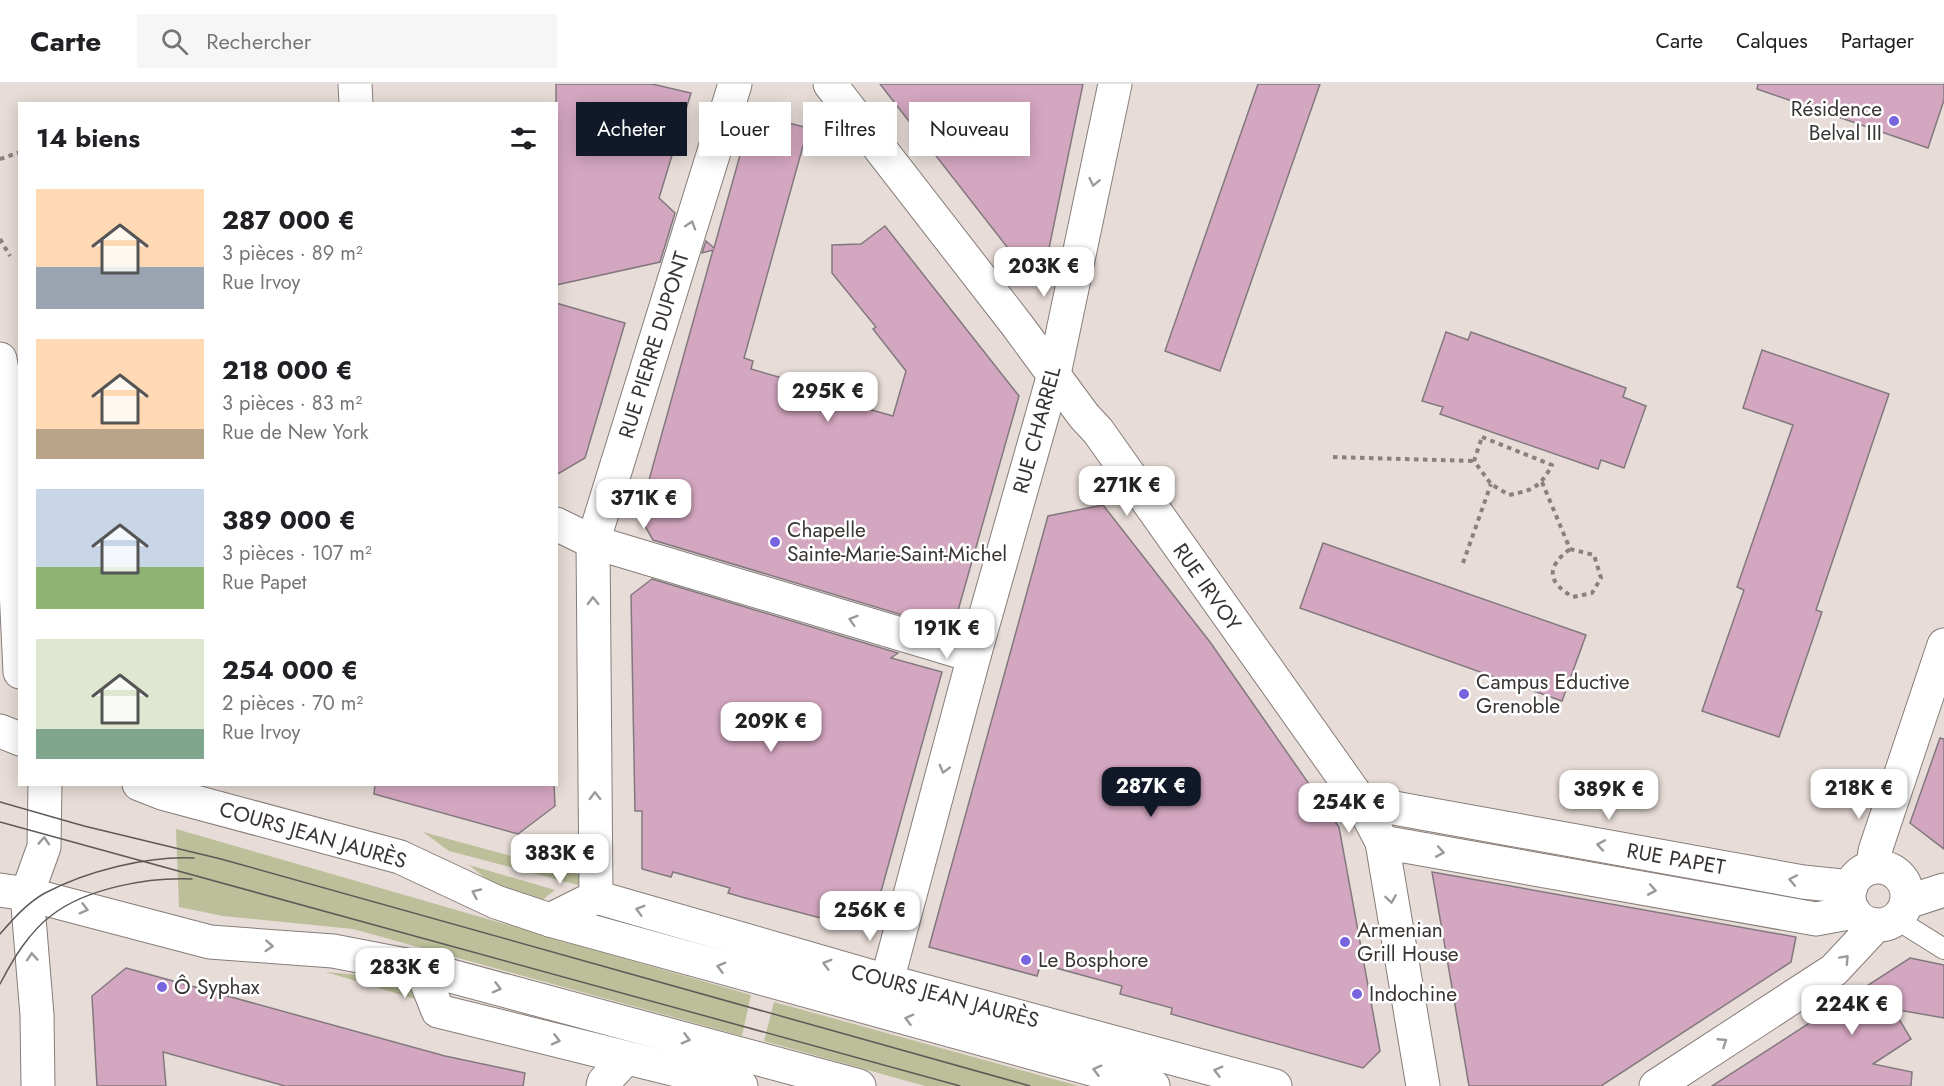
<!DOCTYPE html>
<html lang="fr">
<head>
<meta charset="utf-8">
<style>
  :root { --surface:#fff; --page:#f6f6f6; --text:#202124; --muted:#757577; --line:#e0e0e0; --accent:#111827 }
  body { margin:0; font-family:Jost,sans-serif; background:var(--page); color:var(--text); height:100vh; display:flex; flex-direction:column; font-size:22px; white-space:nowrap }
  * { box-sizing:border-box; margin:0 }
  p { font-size:20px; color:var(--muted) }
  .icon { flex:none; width:33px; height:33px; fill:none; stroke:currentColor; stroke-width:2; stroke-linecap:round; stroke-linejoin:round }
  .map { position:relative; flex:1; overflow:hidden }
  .side { position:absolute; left:18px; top:18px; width:540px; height:684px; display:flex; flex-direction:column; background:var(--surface); border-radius:0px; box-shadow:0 3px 15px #0003 }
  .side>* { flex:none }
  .banner { position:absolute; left:576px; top:18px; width:570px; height:54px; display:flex; gap:12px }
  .price { position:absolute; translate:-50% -51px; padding:0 14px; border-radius:12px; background:#fff; color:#222; font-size:20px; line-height:39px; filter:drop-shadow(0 2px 3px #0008) }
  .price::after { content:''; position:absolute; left:50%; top:36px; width:18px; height:14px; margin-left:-9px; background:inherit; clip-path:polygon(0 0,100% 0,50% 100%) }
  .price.selected { background:var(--accent); color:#fff }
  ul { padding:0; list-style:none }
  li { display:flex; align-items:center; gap:18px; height:150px; padding:0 18px }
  li span { display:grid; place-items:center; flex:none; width:168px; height:120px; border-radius:0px; color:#555 }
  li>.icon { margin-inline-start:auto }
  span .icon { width:72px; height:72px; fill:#fffc; stroke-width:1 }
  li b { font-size:26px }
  h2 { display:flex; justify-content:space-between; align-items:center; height:72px; padding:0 18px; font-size:26px }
  .pill { padding:0 21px; border-radius:0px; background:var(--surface); box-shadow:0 3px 15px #0003; font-size:21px; line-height:54px }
  .pill.selected { background:var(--accent); color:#fff }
  header { display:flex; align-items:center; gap:36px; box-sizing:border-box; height:84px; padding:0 30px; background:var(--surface); border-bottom:2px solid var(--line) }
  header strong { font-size:28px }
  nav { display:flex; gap:33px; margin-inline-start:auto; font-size:21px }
  .search { width:420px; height:54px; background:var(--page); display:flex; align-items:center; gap:15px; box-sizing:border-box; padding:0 21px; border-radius:0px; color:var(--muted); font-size:22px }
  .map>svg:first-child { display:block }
</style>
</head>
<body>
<header>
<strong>Carte</strong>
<div class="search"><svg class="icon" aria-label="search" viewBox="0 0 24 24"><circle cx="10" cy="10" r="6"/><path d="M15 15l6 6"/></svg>Rechercher</div>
<nav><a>Carte</a><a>Calques</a><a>Partager</a></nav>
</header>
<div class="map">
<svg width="1944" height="1002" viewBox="0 0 1944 1002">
  <rect width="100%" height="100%" fill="#e7dcd7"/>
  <!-- green -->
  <g fill="#bcbf99">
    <polygon points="176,745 751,911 742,952 353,845 223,832 179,823"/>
    <polygon points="423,748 581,791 578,801 449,767"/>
    <polygon points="469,781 555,806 536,821 489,797"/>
    <polygon points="326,888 411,896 415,915"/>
    <polygon points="774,918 1079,1002 925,1002 764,957"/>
  </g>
  <!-- building -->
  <g fill="#d4a7c0" stroke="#82797e" stroke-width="1.5">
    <polygon points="556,0 652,0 691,9 659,114 675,129 660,178 556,201"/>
    <polygon points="880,0 1083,0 1047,174 1018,177"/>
    <polygon points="1258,0 1320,0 1220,287 1165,267"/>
    <polygon points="1758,0 1944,0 1944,16 1928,64 1757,5"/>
    <polygon points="753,25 787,33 785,38 808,44 744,274 753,277 751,285 824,306 822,312 893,332 906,287 873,245 876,243 832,189 832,161 861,160 885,142 1019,312 957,530 939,542 653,456 639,432 713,166 702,169 706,157 714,164"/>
    <polygon points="556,219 625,239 585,374 556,391"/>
    <polygon points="1446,248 1468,256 1471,248 1626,304 1623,313 1646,322 1624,384 1601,376 1598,385 1440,330 1443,323 1422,317"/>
    <polygon points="1762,266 1889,310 1816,526 1822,528 1779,653 1702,627 1744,506 1737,503 1793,341 1743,324"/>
    <polygon points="1103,421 1210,558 1339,743 1380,967 1363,984 1171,930 1172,924 1120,910 1122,902 1041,880 1037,892 929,863 1048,432"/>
    <polygon points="1323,459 1586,551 1562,617 1300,524"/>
    <polygon points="652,495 898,569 891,574 942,588 870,847 745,814 728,809 730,804 673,788 671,793 642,785 642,727 635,727 631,511"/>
    <polygon points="1940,654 1944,655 1944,765 1910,739"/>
    <polygon points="375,700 554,700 555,722 518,750 374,710"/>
    <polygon points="1432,788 1796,853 1791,878 1601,1002 1469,1002"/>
    <polygon points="1910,874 1944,881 1944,934 1893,925 1911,955 1873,980 1912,988 1911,1002 1712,1002"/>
    <polygon points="126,884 445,972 525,989 523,1002 285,1002 163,968 166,1002 97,1002 92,912"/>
  </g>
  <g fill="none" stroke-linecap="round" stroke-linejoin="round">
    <defs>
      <polyline id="service" points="1896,835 1944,865"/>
      <g id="minor">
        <polyline points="355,0 356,20"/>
        <polyline points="830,0 1017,241 1084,332 1098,347 1361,718 1382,758 1423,1002"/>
        <polyline points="556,440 593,458 974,572"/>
        <polyline points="1361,718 1803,798 1851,803"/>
        <polyline points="1382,758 1816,835 1854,828"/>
        <polyline points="1873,783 1875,767 1944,561"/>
        <circle cx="1878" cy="812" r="29"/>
        <polyline points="596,813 593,458 735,0"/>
        <polyline points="1907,818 1944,806"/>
        <polyline points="550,836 596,813 887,897 1275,1002"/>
        <polyline points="421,884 438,927 741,1002"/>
        <polyline points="887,897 974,572 1054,290 1115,0"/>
        <polyline points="603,1002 604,998 626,974"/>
        <polyline points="1656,1002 1834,886 1876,841"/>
      </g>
      <g id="primary">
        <polyline points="0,275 7,316 20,588"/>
        <polyline points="0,647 20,655"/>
        <polyline points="139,700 162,709 400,773 496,818 550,836 1153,1002"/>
        <polyline points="0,806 27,810 210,858 333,867 421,884 859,1002"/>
        <polyline points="38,1002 37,931 27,810 44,763 45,700"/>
      </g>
    </defs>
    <!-- service casing -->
    <use href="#service" stroke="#877d78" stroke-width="22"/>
    <!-- minor casing -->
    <use href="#minor" stroke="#877d78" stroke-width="35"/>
    <!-- primary casing -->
    <use href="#primary" stroke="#877d78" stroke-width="35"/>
    <!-- path -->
    <g stroke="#88817e" stroke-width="4" stroke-dasharray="4.5 4.5" stroke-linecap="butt">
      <polyline points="0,75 20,68"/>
      <polyline points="0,155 10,172"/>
      <path d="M1482,353L1552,381C1540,403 1534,406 1509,411L1491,400L1474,377Z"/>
      <polyline points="1333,373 1474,377"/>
      <polyline points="1542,398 1570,465"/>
      <path d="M1570,465L1594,471L1601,494L1592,509L1573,513C1547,498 1546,483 1570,465Z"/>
      <polyline points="1463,479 1491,400"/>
    </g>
    <!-- service -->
    <use href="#service" stroke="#fff" stroke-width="20"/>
    <!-- minor -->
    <use href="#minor" stroke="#fff" stroke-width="33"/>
    <!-- primary -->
    <use href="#primary" stroke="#fff" stroke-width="33"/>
    <!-- tram -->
    <g stroke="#5f5957" stroke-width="1.5">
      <polyline points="0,718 84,742 221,775 1030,1002"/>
      <polyline points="0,738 960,1002"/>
      <path d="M0,850C13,835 27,819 45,809C87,787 146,772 194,774"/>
      <path d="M0,900C13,875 29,848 52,831C87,804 149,793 192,795"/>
    </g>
  </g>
  <!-- one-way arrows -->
  <defs><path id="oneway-chevron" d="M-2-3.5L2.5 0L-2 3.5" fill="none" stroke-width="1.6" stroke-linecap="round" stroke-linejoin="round" transform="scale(1.5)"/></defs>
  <g stroke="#9c9a98">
    <use href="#oneway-chevron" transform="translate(1094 98) rotate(102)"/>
    <use href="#oneway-chevron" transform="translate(691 141) rotate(-73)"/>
    <use href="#oneway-chevron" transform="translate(593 517) rotate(-91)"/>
    <use href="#oneway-chevron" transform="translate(853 536) rotate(-163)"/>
    <use href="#oneway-chevron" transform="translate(944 685) rotate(105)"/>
    <use href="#oneway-chevron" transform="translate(595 712) rotate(-91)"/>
    <use href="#oneway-chevron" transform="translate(44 757) rotate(-86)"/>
    <use href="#oneway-chevron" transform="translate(1601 761) rotate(-170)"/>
    <use href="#oneway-chevron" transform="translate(1440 768) rotate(10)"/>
    <use href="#oneway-chevron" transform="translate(1793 796) rotate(-169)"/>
    <use href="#oneway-chevron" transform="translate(1652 806) rotate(10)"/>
    <use href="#oneway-chevron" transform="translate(476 809) rotate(-155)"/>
    <use href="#oneway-chevron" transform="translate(1391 815) rotate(81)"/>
    <use href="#oneway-chevron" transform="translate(84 825) rotate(15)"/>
    <use href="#oneway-chevron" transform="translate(640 826) rotate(-164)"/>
    <use href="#oneway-chevron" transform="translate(269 862) rotate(4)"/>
    <use href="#oneway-chevron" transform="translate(32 873) rotate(-94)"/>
    <use href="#oneway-chevron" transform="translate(1845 875) rotate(-47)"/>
    <use href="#oneway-chevron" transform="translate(827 880) rotate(-164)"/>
    <use href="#oneway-chevron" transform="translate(721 883) rotate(-165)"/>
    <use href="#oneway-chevron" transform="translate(497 904) rotate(15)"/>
    <use href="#oneway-chevron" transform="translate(909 935) rotate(-165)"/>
    <use href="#oneway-chevron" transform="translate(686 955) rotate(15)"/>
    <use href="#oneway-chevron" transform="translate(556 956) rotate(14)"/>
    <use href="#oneway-chevron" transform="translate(1723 958) rotate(-33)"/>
    <use href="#oneway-chevron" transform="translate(1097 986) rotate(-165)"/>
    <use href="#oneway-chevron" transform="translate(1218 987) rotate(-165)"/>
  </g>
  <!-- markers -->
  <g fill="#7864df" stroke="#fff" stroke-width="2">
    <circle cx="1894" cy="37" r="6"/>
    <circle cx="775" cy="458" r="6"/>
    <circle cx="1464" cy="610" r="6"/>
    <circle cx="1345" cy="858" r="6"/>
    <circle cx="1026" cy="876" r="6"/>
    <circle cx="162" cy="903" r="6"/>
    <circle cx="1357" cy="910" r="6"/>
  </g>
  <g text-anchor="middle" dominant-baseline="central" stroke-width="5" stroke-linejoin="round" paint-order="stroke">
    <!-- poi labels -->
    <g font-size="21" fill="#383432" stroke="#fff" text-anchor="start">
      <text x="1882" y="25" text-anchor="end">Résidence<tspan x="1882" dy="24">Belval III</tspan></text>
      <text x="787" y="446">Chapelle<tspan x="787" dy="24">Sainte-Marie-Saint-Michel</tspan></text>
      <text x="1476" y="598">Campus Eductive<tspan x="1476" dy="24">Grenoble</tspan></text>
      <text x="1357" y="846">Armenian<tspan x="1357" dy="24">Grill House</tspan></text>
      <text x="1038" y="876">Le Bosphore</text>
      <text x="174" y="903">Ô Syphax</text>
      <text x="1369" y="910">Indochine</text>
    </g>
    <!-- street labels -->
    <g font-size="21" fill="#383432" stroke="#fff">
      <text transform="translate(654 261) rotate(-73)">RUE PIERRE DUPONT</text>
      <text transform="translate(1037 346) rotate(-75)">RUE CHARREL</text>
      <text transform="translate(1207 503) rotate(55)">RUE IRVOY</text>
      <text transform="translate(313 751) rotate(16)">COURS JEAN JAURÈS</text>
      <text transform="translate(1676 775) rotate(10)">RUE PAPET</text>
      <text transform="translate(945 912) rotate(15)">COURS JEAN JAURÈS</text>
    </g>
  </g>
</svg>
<b class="price" style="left:1044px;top:214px">203K €</b>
<b class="price" style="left:828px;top:339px">295K €</b>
<b class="price" style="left:1127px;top:433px">271K €</b>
<b class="price" style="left:644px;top:446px">371K €</b>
<b class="price" style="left:947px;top:576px">191K €</b>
<b class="price" style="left:771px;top:669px">209K €</b>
<b class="price selected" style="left:1151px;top:734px">287K €</b>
<b class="price" style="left:1859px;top:736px">218K €</b>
<b class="price" style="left:1609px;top:737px">389K €</b>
<b class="price" style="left:1349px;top:750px">254K €</b>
<b class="price" style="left:560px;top:801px">383K €</b>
<b class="price" style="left:870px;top:858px">256K €</b>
<b class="price" style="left:405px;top:915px">283K €</b>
<b class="price" style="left:1852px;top:952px">224K €</b>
<div class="banner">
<a class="pill selected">Acheter</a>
<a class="pill">Louer</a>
<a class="pill">Filtres</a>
<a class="pill">Nouveau</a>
</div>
<section class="side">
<h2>14 biens<svg class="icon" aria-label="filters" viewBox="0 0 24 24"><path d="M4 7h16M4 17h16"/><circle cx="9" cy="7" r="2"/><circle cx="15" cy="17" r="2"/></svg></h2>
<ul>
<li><span style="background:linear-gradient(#ffd9b3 65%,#9aa5b1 0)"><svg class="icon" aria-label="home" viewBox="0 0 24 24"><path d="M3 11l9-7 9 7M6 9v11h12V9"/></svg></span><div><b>287 000 €</b><p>3 pièces · 89 m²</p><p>Rue Irvoy</p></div></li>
<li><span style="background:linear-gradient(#ffd9b3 75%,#b9a48a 0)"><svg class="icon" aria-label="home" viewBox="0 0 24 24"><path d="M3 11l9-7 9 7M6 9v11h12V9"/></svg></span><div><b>218 000 €</b><p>3 pièces · 83 m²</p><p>Rue de New York</p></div></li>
<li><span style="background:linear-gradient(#c9d6e8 65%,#8fb573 0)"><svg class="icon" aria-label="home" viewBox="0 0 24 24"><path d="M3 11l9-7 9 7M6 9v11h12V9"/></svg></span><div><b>389 000 €</b><p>3 pièces · 107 m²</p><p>Rue Papet</p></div></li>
<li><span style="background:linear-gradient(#dfe7d0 75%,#7fa58c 0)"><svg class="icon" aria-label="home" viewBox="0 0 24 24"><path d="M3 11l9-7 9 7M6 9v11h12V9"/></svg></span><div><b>254 000 €</b><p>2 pièces · 70 m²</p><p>Rue Irvoy</p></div></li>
</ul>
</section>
</div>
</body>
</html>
